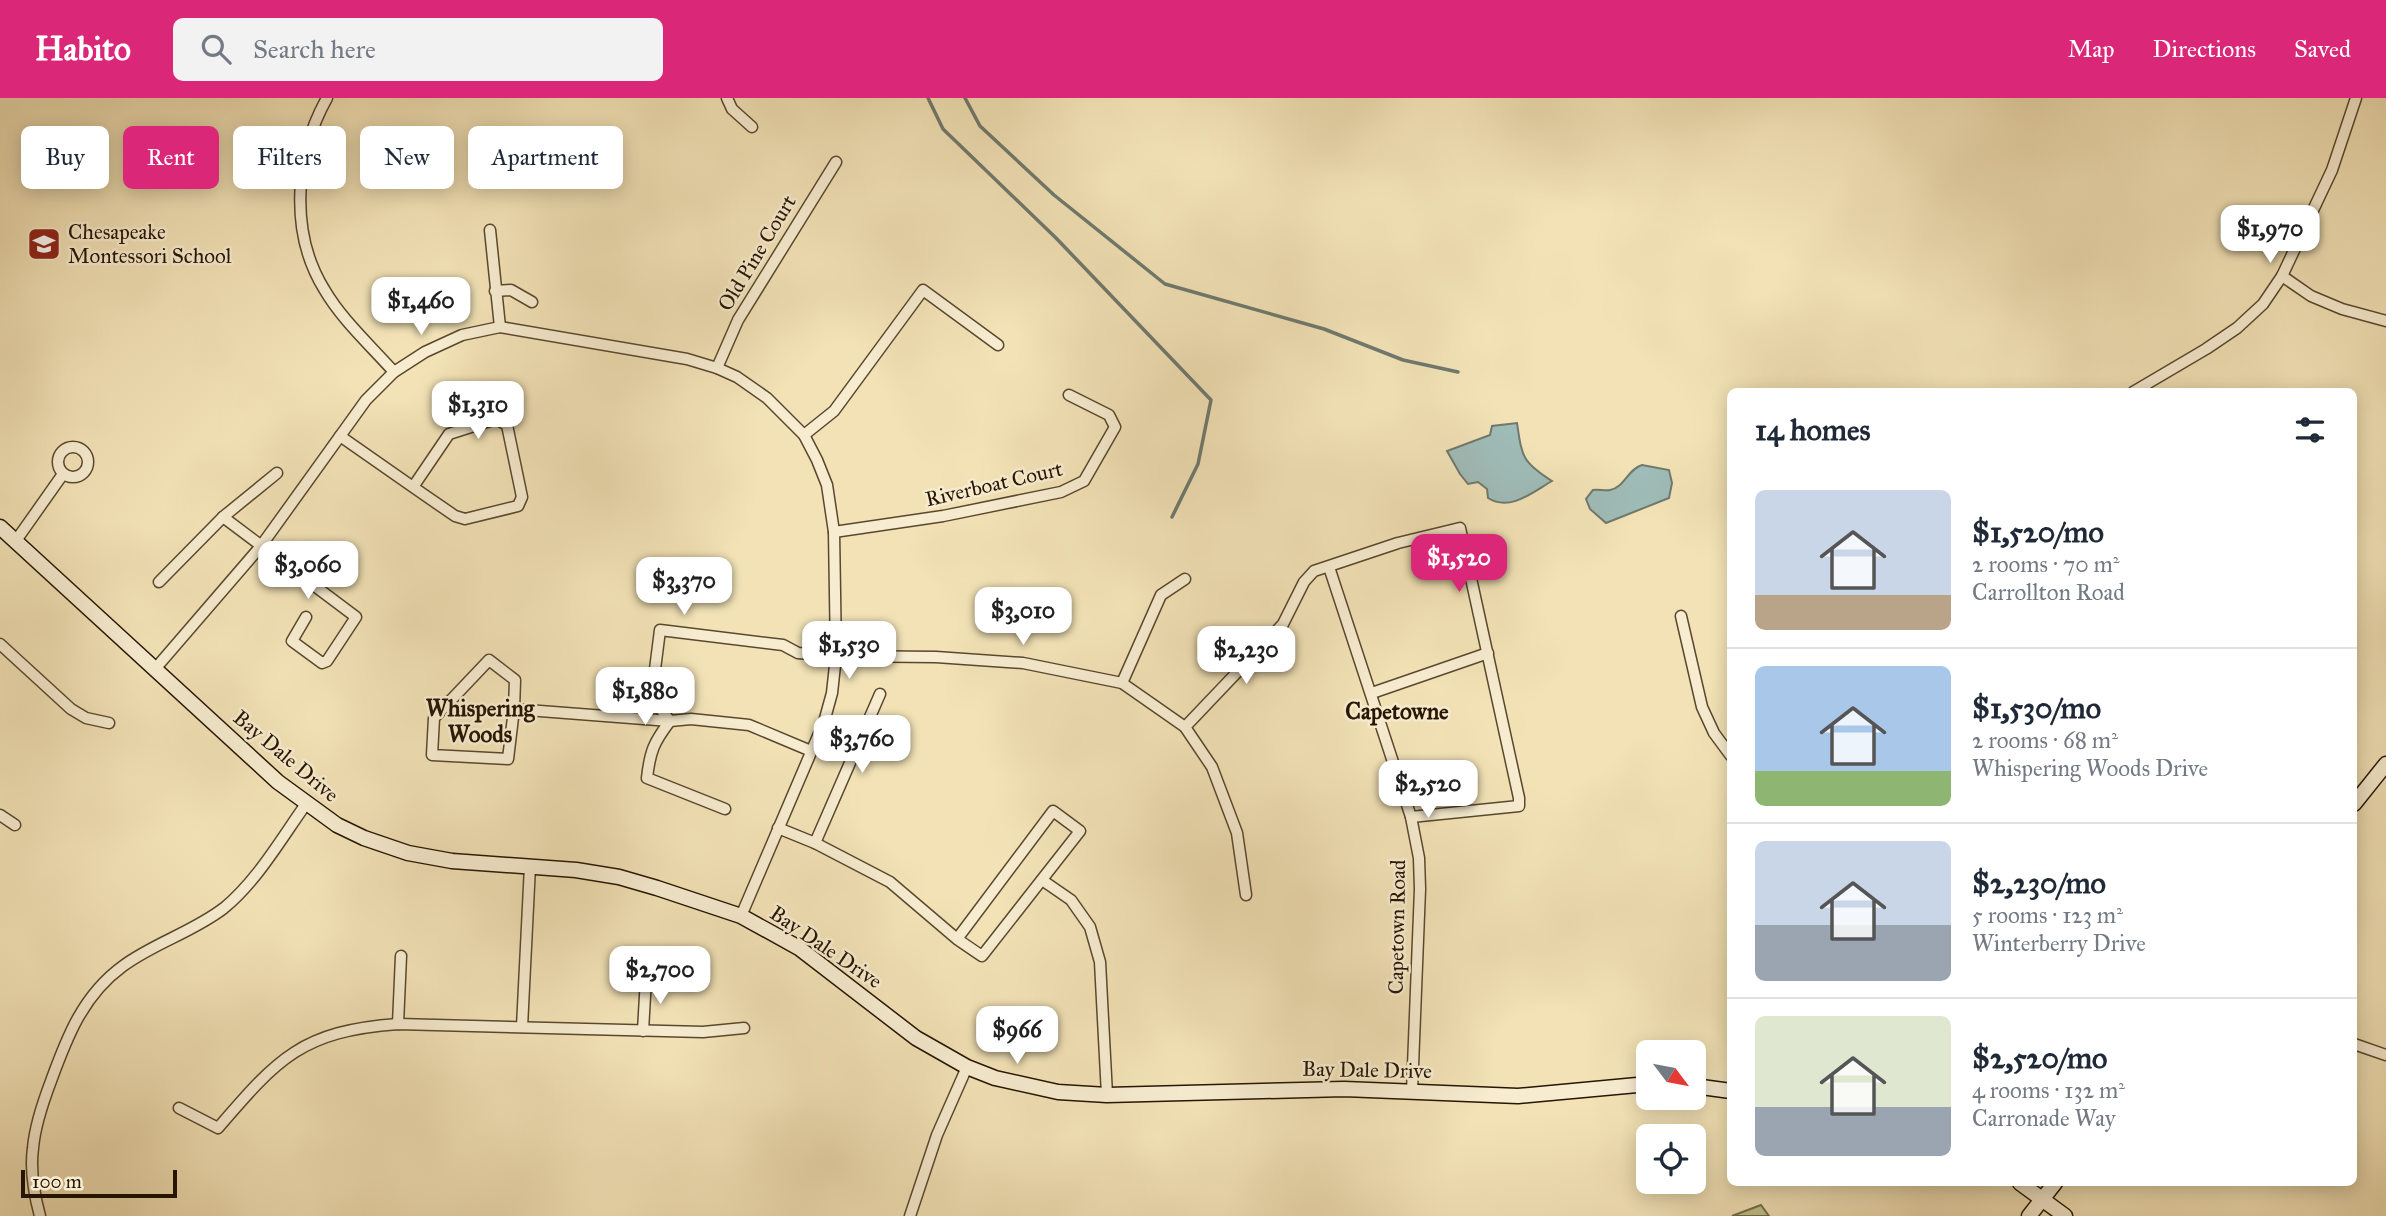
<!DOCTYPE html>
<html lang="en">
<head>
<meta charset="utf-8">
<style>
  :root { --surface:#fff; --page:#f2f2f3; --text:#1f2937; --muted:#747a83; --line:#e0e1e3; --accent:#db2777 }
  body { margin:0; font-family:"IM FELL Great Primer",serif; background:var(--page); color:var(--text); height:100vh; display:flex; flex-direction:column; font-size:26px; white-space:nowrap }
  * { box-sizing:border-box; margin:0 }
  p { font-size:23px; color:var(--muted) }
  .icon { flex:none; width:38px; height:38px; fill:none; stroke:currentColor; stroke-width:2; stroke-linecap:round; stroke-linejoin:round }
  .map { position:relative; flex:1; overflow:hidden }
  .side { position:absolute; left:1727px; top:290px; width:630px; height:798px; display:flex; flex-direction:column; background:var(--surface); border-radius:10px; box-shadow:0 4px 18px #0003 }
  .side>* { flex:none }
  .top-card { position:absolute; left:21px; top:28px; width:665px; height:63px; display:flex; gap:14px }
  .needle { width:46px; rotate:122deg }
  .controls { position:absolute; left:1636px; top:942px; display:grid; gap:14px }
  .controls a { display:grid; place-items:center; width:70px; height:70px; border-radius:10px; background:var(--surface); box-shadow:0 4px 18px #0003; font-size:35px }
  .scale { position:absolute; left:21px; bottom:18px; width:156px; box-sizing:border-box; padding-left:7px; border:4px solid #261500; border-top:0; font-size:19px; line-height:24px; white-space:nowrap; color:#261500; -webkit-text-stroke:5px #f7ecd0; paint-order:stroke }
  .price { position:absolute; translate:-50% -60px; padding:0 16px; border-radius:14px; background:#fff; color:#222; font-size:23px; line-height:46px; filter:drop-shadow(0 2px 4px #0008) }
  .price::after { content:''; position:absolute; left:50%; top:42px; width:21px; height:16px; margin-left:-10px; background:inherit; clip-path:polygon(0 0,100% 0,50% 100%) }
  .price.selected { background:var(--accent); color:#fff }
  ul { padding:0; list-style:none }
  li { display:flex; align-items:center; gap:21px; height:175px; padding:0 28px }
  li+li { border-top:2px solid var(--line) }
  li span { display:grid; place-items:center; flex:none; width:196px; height:140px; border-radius:10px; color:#555 }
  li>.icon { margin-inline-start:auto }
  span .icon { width:84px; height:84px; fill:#fffc; stroke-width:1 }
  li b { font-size:30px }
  h2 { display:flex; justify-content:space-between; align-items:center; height:84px; padding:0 28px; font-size:30px }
  .tag { padding:0 24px; border-radius:10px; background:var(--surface); box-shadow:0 4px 18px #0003; font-size:24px; line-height:63px }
  .tag.selected { background:var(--accent); color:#fff }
  header { display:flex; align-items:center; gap:42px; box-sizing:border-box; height:98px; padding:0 35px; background:var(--accent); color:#fff }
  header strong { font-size:33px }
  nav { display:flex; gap:38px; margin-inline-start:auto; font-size:24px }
  .search { width:490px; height:63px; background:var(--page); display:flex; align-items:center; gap:18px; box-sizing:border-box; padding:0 24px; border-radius:10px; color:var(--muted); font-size:26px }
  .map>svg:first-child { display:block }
</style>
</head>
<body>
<header>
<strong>Habito</strong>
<div class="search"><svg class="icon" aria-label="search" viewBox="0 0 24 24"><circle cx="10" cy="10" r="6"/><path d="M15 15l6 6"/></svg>Search here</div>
<nav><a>Map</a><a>Directions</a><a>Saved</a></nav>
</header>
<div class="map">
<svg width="2386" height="1118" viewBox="0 0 2386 1118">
  <rect width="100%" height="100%" fill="#f2e2b6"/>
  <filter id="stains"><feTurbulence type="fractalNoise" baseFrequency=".00286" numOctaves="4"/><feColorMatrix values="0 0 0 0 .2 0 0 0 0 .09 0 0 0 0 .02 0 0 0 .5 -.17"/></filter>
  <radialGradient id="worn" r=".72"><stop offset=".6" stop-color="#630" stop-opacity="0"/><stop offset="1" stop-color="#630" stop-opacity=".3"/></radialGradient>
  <!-- green -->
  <polygon fill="#bfc28b" stroke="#726c46" stroke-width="2" points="1761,1107 1769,1118 1732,1118"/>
  <!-- water -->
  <g fill="#9fbcb8" stroke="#6f796e" stroke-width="2">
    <path d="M1517,325C1522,359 1522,364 1552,383C1533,394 1510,414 1488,400L1487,391L1478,384L1468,386L1460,376L1447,353L1490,337L1492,328Z"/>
    <path d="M1642,367L1669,372L1672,385L1669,400L1606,425L1590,411L1586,401L1593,392C1598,391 1605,393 1610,392C1624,390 1628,371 1642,367Z"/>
  </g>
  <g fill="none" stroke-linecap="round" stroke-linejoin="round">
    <!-- stream -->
    <g stroke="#6f796e" stroke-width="3.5">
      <polyline points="928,0 943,31 1056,140 1211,302 1198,366 1172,419"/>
      <polyline points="965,0 980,28 1054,97 1165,186 1324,231 1403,262 1458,274"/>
    </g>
    <defs>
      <g id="street">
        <path d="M327,0C295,57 289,134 324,191C342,222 370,247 394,274"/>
        <polyline points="727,0 732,11 752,29"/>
        <polyline points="490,132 500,229"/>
        <polyline points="2282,178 2311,198 2342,211 2386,223"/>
        <polyline points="495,193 511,192 532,204"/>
        <polyline points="717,270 738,222 836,64"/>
        <polyline points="2133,294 2206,251 2237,230 2263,206 2282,178 2332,72 2356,0"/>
        <polyline points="804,337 834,313 923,192 998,247"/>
        <polyline points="340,338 413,389 449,336 496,321 507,327 522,399 518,408 465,421 455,418 413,389"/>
        <circle cx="73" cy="364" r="15"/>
        <polyline points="223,419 356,519 327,563 322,565 292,543 306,519"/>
        <polyline points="834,434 943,418 1061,394 1084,383 1115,329 1109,317 1069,297"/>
        <polyline points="15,444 63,376"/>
        <polyline points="1329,469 1411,719 1419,760 1420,791 1412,993"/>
        <polyline points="159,484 223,419 277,375"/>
        <polyline points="1681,518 1702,609 1714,635 1731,658"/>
        <polyline points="0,546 71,611 86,620 109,625"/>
        <polyline points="155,571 261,448 366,302 394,274 425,254 462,237 500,229 687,261 717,270 737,279 767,300 804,337 817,362 827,387 834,434 836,558 832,595 824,624 741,818"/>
        <polyline points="1122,585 1161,497 1185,481"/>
        <polyline points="1372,595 1488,555"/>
        <polyline points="514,611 508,661 432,657 434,620 489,562 515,582 514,611 670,623 691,621 749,627 811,653"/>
        <polyline points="670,623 655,604 652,595 660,532 783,547 798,555 836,558 936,559 1023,565 1122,585 1185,629 1212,669 1237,735 1246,797"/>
        <path d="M670,623C654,644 650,653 647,680L725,711"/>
        <polyline points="1185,629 1283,526 1304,484 1314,473 1398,445 1460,430 1519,700 1519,708 1411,719"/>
        <polyline points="0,717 15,727"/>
        <polyline points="778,730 815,745 890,784 957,841 982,858 1080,733 1053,713 957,841"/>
        <polyline points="815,745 880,596"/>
        <polyline points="1042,782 1071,802 1090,829 1100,864 1107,997"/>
        <polyline points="398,926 401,858"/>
        <polyline points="522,929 530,768"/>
        <polyline points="643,933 646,880"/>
        <polyline points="2354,946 2386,957"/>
        <path d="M179,1010L218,1030C278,960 302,933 398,926L703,934L744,930"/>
        <path d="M40,1118C34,1096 30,1072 33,1050C35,1027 43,1004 51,983C67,939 83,897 123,868C154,845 193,834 224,810C257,783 281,741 306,706"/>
        <polyline points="910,1118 937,1037 967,969"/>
      </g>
      <g id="secondary">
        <polyline points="0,429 278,684 337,727 364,740 408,755 452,763 576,772 619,779 657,790 741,818 799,850 916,940 967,969 995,980 1058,994 1107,997 1344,991 1518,998 1648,986"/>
        <polyline points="2354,706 2386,666"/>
        <polyline points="1694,988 1731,993"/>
        <polyline points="2020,1085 2065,1118"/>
        <polyline points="2029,1118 2055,1085"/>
      </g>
    </defs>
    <!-- street casing -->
    <use href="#street" stroke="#59482e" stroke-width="13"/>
    <!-- secondary casing -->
    <use href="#secondary" stroke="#261500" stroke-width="17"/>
    <!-- street -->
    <use href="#street" stroke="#f7ecd0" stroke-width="10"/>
    <!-- secondary -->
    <use href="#secondary" stroke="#f7ecd0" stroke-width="14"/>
  </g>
  <!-- icons -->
  <defs>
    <symbol id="school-square" viewBox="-11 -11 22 22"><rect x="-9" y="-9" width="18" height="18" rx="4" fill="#8f2418" stroke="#f7ecd0"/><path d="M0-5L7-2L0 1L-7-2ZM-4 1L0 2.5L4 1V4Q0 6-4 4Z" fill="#fff"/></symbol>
  </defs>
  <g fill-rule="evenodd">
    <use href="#school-square" x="25" y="127" width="38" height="38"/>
  </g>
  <g text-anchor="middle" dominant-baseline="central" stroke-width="5" stroke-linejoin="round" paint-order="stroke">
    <!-- poi labels -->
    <g font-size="21" fill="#261500" stroke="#f7ecd0" text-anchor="start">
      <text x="68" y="134">Chesapeake<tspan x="68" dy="24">Montessori School</tspan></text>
    </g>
    <!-- street labels -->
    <g font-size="21" fill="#261500" stroke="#f7ecd0">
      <text transform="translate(757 155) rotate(-59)">Old Pine Court</text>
      <text transform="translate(994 386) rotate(-13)">Riverboat Court</text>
      <text transform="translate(286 658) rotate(40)">Bay Dale Drive</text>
      <text transform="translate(1397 829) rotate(-89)">Capetown Road</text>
      <text transform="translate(826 849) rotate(34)">Bay Dale Drive</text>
      <text transform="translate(1367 972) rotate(1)">Bay Dale Drive</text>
    </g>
    <!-- neighbourhood labels -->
    <g font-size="23" font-weight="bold" fill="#261500" stroke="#f7ecd0">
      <text x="480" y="610">Whispering<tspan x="480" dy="26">Woods</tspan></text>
      <text x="1397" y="613">Capetowne</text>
    </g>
  </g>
  <rect width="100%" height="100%" filter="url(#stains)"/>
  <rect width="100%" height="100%" fill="url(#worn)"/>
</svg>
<div class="controls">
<a><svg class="needle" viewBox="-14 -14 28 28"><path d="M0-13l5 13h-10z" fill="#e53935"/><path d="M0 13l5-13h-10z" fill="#747a83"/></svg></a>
<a><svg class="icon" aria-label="locate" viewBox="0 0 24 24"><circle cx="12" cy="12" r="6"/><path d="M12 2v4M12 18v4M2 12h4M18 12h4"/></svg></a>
</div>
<div class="scale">100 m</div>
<b class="price" style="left:2270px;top:167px">$1,970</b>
<b class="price" style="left:421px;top:239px">$1,460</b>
<b class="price" style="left:478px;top:343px">$1,310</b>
<b class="price selected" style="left:1459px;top:496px">$1,520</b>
<b class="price" style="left:308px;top:503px">$3,060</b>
<b class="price" style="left:684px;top:519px">$3,370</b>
<b class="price" style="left:1023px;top:549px">$3,010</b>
<b class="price" style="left:849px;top:583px">$1,530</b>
<b class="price" style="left:1246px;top:588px">$2,230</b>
<b class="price" style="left:645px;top:629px">$1,880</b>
<b class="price" style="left:862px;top:677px">$3,760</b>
<b class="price" style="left:1428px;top:722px">$2,520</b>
<b class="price" style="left:660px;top:908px">$2,700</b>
<b class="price" style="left:1017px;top:968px">$966</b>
<div class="top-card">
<a class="tag">Buy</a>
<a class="tag selected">Rent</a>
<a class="tag">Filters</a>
<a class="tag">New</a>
<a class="tag">Apartment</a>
</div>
<section class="side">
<h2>14 homes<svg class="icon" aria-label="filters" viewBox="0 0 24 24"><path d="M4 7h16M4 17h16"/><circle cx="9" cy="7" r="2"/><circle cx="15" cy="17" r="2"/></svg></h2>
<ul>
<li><span style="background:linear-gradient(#c9d6e8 75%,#b9a48a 0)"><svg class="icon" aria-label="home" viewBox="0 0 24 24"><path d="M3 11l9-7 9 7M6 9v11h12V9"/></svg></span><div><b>$1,520/mo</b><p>2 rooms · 70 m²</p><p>Carrollton Road</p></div></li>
<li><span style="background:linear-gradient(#a9c7e8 75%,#8fb573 0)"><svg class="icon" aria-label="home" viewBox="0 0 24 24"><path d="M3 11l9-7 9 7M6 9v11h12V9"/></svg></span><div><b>$1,530/mo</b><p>2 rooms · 68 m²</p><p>Whispering Woods Drive</p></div></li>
<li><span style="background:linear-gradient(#c9d6e8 60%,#9aa5b1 0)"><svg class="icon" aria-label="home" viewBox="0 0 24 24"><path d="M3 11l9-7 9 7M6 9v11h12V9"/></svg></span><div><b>$2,230/mo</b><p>5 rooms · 123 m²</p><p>Winterberry Drive</p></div></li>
<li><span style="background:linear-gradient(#dfe7d0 65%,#9aa5b1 0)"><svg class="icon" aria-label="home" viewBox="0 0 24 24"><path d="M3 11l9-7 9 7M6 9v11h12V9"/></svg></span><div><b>$2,520/mo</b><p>4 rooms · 132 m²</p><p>Carronade Way</p></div></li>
</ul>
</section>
</div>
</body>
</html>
